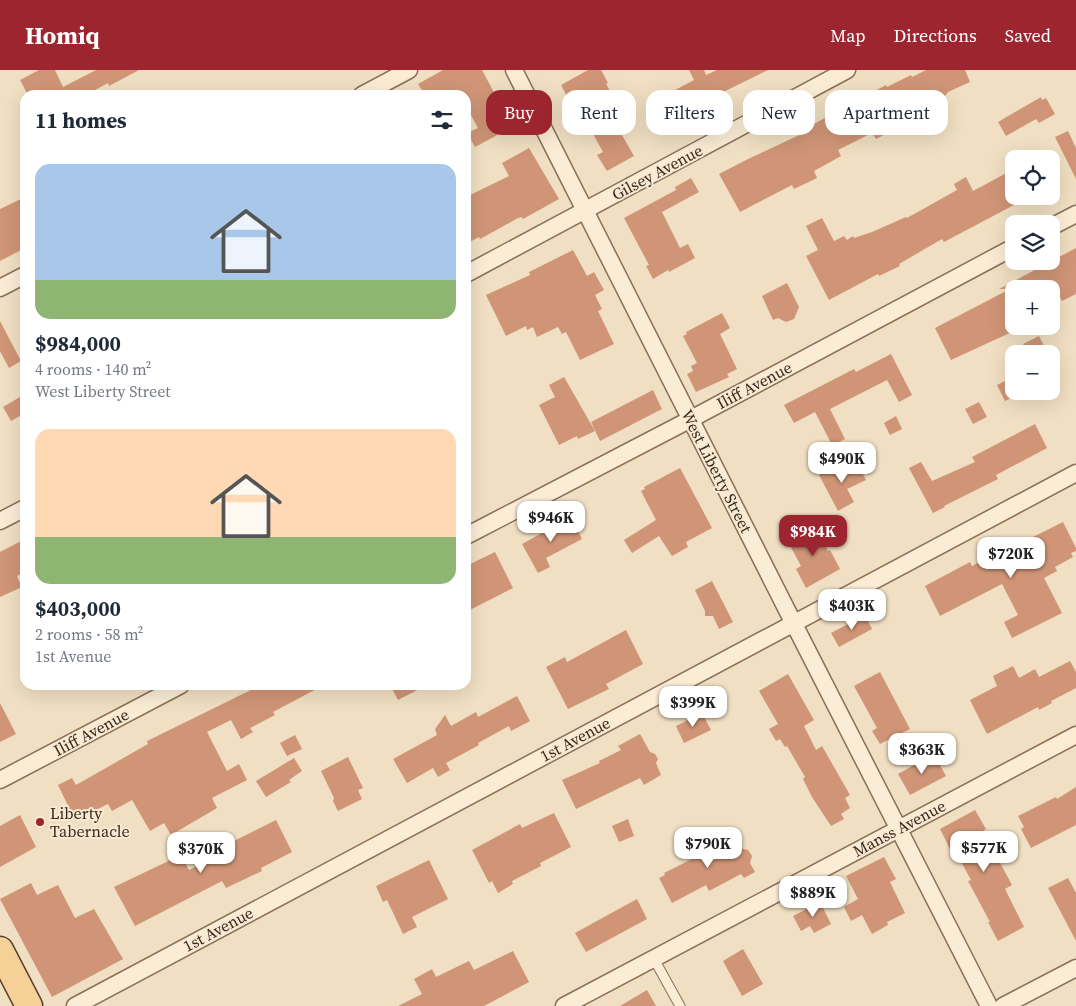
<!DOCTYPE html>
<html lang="en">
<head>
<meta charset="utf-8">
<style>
  :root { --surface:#fff; --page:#f2f2f3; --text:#1f2937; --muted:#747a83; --accent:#9c252f }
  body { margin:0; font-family:"Source Serif 4",serif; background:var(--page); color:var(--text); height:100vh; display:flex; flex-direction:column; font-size:19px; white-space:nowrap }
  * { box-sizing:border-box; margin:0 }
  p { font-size:16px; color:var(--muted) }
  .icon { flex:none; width:28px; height:28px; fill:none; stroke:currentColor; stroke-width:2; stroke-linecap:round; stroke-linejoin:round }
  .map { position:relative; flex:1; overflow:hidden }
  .details { position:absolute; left:20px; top:20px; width:451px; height:600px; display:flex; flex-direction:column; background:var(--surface); border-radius:15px; box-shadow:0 5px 20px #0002 }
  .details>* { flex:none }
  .hud { position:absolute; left:486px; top:20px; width:475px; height:45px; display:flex; gap:10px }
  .controls { position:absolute; left:1005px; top:80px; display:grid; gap:10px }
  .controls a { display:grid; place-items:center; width:55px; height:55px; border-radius:10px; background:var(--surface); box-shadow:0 5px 20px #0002; font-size:25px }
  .price { position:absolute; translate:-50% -42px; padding:0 11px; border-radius:10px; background:#fff; color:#222; font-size:16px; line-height:32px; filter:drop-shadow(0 1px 2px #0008) }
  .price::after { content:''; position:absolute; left:50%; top:30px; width:15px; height:11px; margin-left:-8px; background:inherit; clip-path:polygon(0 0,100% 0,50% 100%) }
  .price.on { background:var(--accent); color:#fff }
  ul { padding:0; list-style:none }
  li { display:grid; align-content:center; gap:10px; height:265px; padding:0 15px }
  li span { display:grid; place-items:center; height:155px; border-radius:15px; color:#555 }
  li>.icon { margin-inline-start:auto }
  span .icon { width:90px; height:90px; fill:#fffc; stroke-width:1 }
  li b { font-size:21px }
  h2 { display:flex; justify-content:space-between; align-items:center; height:60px; padding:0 15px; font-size:21px }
  .tag { padding:0 18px; border-radius:15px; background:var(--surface); box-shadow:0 5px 20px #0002; font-size:18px; line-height:45px }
  .tag.on { background:var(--accent); color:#fff }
  header { display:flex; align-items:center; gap:30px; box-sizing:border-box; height:70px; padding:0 25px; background:var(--accent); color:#fff }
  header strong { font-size:24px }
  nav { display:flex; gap:28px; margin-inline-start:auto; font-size:18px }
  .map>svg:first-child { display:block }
</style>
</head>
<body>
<header>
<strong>Homiq</strong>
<nav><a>Map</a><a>Directions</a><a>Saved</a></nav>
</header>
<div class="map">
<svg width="1076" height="936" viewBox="0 0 1076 936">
  <rect width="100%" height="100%" fill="#f0dfc2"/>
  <!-- building -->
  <g fill="#d09576">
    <polygon points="39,0 55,0 63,17 96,0 139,0 109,16 108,13 86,25 28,25 20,10"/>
    <polygon points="443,0 482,0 505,43 507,42 514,56 475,77 467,63 478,58 466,36 466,25 425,25 418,14"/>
    <polygon points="588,0 601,0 608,13 606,14 619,36 617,37 630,61 622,65 634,86 607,101 597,85 603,82 586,51 581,53 561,15"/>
    <polygon points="689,0 704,0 706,5 717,0 768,0 717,25 722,36 710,42 707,35 671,54 660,32 665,30 664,26 694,10"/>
    <polygon points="926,0 965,0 970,12 948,22 945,26 903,48 906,54 876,69 872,63 838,80 841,86 814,101 817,108 794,119 792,115 740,142 719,104 748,89 812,59 810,56 886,15 887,17 911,5 912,7"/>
    <polygon points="1041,27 1042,30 1046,28 1055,44 1039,53 1036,49 1006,66 998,52"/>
    <polygon points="1068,61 1076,78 1076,109 1055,67"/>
    <polygon points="529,78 559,129 523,149 522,147 518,148 480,169 479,167 466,174 466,127 509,106 502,93"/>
    <polygon points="1014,99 1014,135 944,172 942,169 899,194 900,196 879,206 878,204 829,230 806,186 818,180 806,156 822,148 834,171 844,166 847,170 853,166 854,168 872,162 906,147 907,148 957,120 954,114 966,107 973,121"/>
    <polygon points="691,108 699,122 662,142 680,178 688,174 695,188 669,202 668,200 653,209 646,196 649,195 624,148 676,120 675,117"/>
    <polygon points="25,127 25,178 0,191 0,139"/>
    <polygon points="1076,178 1076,224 1062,231 1055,219 1014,219 1014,261 951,290 935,258 1010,219 999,219"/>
    <polygon points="573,180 587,206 594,202 604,220 595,225 602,239 598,241 614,274 580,290 566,262 562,264 558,257 537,267 533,257 527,260 526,256 506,266 486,225 530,205 529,202"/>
    <polygon points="787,213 799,237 794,249 786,252 778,248 773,250 762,226"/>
    <polygon points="722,243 730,258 720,264 737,299 727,304 729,307 696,322 687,304 693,301 691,296 697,293 683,266 687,264 686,262"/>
    <polygon points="0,251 21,291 9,298 0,281"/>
    <polygon points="1039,266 1048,284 1028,284 1023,274"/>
    <polygon points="891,284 912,325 899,332 887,310 830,339 845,369 832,375 815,342 794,353 784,335 854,299 856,302"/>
    <polygon points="564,307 595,361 578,369 577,366 559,375 539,335 555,327 549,315"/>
    <polygon points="1011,308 1014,313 1014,321 1018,321 1019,324 1005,331 997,315"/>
    <polygon points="653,320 662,339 600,371 591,352"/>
    <polygon points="25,324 25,343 11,351 3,337"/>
    <polygon points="979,332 987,347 973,354 965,339"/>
    <polygon points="896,346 902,359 890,365 884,353"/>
    <polygon points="1035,354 1047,378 996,405 998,409 944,436 945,437 933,443 909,398 921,392 932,411 975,392 972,387"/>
    <polygon points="857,393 866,410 847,419 854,432 838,441 819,405 835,397 838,402"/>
    <polygon points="680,398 712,458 686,472 688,477 672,486 659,466 632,483 624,470 656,450 641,421 645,419 644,417"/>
    <polygon points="571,447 582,469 546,488 550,497 538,503 522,474"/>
    <polygon points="1063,452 1076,478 1076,481 1071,483 1073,487 1055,497 1057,501 1044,508 1062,543 1012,568 1004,552 1018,545 1002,514 940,546 925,516 970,492 972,496 1007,477 1009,479"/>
    <polygon points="812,457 816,465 819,463 828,481 830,480 840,499 806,518 796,499 801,496 787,470"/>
    <polygon points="25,469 25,502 17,506 22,517 0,527 0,482"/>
    <polygon points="495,482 513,518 466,542 466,496"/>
    <polygon points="712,511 733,552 719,559 713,546 705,546 705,541 695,520"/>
    <polygon points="865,545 872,559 839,577 831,563"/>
    <polygon points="626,560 643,594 606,614 609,619 568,639 546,597 565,587 567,592"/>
    <polygon points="1070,591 1076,602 1076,618 1051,631 1052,633 1039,640 1038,637 987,664 970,630 997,616 993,606 1013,596 1019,608 1035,599 1039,607"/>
    <polygon points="880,602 910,659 880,674 872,661 877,658 854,616"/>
    <polygon points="788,604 814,650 804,656 816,680 822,676 850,725 845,728 850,738 841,744 844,749 831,756 812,727 803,709 805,707 787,676 785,677 780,669 776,671 769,659 778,654 759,621"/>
    <polygon points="261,615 324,615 273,642 275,645 250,658 253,662 241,669 231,650 207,662 227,701 239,694 247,710 212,728 217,738 171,765 164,753 150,761 132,730 112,741 108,734 75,750 58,715 72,708 76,715 148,674 147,671"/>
    <polygon points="390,615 427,615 398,630"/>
    <polygon points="517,626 530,651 511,661 509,656 478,673 479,675 446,693 450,700 438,707 433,698 407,713 393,689 437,665 435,659 445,645 451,656 476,642 478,647"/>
    <polygon points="0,633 16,664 0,672"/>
    <polygon points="702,643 711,660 684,673 676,656"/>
    <polygon points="640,664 650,682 655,684 658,689 656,693 661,705 644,715 640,708 576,739 562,710 600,693 599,691 621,680 618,676"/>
    <polygon points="295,665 302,679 287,686 280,673"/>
    <polygon points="934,684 946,706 910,725 898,704"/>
    <polygon points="348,687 363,718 358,720 362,729 338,741 333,731 334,728 321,701"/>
    <polygon points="294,688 302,701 289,710 291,712 266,727 256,711"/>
    <polygon points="1076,717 1076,755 1031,778 1021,759 1024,757 1018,746 1056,727 1057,729"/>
    <polygon points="975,740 986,759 983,761 1012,815 1005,819 1024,857 998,871 988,852 990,852 968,811 971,810 953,777 950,779 940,759"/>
    <polygon points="554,743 571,777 540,793 541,796 512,811 513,814 498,823 492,811 489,813 472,780 520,754 522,758"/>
    <polygon points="20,745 36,777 0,797 0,756"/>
    <polygon points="628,749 634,766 619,772 612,756"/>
    <polygon points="276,750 292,782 261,798 262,801 226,818 222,811 135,856 114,817 181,785 189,800 230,779 228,774"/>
    <polygon points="719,767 724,776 737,769 743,779 748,780 752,786 750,793 755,802 744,808 741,804 709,821 706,815 672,833 659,808 665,805 664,803 692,789 688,780 702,772 703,776"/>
    <polygon points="884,787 896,809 890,812 905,843 887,852 888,855 872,864 862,845 851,851 844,837 858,829 846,806"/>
    <polygon points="429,790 448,829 412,847 417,857 403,864 387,830 383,832 376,816"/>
    <polygon points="1068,808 1076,823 1076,871 1048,818"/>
    <polygon points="31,813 37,825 58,815 75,848 94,839 123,889 52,927 0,829"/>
    <polygon points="637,829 647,849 586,882 575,863"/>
    <polygon points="820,832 831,854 814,863 810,856 801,861 793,846"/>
    <polygon points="743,879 763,914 742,926 723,891"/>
    <polygon points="513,881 529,912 484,936 398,936 422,924 414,909 432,899 436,907 469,891 474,900"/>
    <polygon points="647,920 656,936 620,936"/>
  </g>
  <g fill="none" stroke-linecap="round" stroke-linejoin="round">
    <defs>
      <polyline id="service" points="654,889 680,936"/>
      <g id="minor">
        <polyline points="514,0 793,552 989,936"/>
        <polyline points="362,25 409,0"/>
        <polyline points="1051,157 1076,144"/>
        <polyline points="466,204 847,0"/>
        <polyline points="0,218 25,205"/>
        <polyline points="0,451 25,438"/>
        <polyline points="466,466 691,349 1014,177"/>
        <polyline points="0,710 181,615"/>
        <polyline points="75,936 1076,403"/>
        <polyline points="564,936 1076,665"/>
        <polyline points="1003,936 1076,898"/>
      </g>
      <polyline id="primary" points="0,880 29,936"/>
    </defs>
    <!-- service casing -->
    <use href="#service" stroke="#8b6f58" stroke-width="11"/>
    <!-- minor casing -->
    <use href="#minor" stroke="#8b6f58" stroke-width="19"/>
    <!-- primary casing -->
    <use href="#primary" stroke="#583e2d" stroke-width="29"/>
    <!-- service -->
    <use href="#service" stroke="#faecd5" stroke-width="9"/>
    <!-- minor -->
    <use href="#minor" stroke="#faecd5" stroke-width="16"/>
    <!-- primary -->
    <use href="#primary" stroke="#f5d198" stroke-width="26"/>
  </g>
  <!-- markers -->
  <circle fill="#9c252f" stroke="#f7e9d2" stroke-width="2" cx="40" cy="752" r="5"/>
  <g text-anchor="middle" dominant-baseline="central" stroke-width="4" stroke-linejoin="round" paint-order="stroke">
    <!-- street labels -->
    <g font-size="16" fill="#3a291d" stroke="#f7e9d2">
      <text transform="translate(657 102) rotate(-28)">Gilsey Avenue</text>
      <text transform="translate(754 315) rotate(-28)">Iliff Avenue</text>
      <text transform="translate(717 401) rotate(63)">West Liberty Street</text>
      <text transform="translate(91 662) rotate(-28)">Iliff Avenue</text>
      <text transform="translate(575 669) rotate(-28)">1st Avenue</text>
      <text transform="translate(899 758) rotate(-28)">Manss Avenue</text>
      <text transform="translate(218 859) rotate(-28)">1st Avenue</text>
    </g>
    <!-- poi labels -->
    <g font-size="16" fill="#3a291d" stroke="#f7e9d2" text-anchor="start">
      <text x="50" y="743">Liberty<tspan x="50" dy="18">Tabernacle</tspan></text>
    </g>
  </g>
</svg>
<div class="controls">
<a><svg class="icon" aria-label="locate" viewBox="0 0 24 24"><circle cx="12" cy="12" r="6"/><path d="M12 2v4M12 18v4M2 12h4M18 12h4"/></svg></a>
<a><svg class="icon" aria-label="layers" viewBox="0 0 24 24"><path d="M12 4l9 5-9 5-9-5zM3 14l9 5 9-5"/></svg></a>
<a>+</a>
<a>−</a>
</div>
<b class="price" style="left:842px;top:414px">$490K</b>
<b class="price" style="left:551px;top:473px">$946K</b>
<b class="price on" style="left:813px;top:487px">$984K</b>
<b class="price" style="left:1011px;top:509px">$720K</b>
<b class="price" style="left:852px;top:561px">$403K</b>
<b class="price" style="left:693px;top:658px">$399K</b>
<b class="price" style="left:922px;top:705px">$363K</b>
<b class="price" style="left:708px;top:799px">$790K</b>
<b class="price" style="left:984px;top:803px">$577K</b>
<b class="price" style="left:201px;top:804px">$370K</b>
<b class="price" style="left:813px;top:848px">$889K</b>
<div class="hud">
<a class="tag on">Buy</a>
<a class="tag">Rent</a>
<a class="tag">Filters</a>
<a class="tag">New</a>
<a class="tag">Apartment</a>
</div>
<section class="details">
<h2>11 homes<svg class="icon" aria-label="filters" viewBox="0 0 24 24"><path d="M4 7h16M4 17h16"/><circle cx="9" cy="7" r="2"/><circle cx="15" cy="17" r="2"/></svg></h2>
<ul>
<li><span style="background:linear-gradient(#a9c7e8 75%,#8fb573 0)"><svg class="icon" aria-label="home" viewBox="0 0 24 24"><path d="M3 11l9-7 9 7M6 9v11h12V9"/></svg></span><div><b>$984,000</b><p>4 rooms · 140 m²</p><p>West Liberty Street</p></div></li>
<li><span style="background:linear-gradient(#ffd9b3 70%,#8fb573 0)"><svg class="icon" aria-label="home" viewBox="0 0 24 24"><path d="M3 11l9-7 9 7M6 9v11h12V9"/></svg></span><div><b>$403,000</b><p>2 rooms · 58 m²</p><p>1st Avenue</p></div></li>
</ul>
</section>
</div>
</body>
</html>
